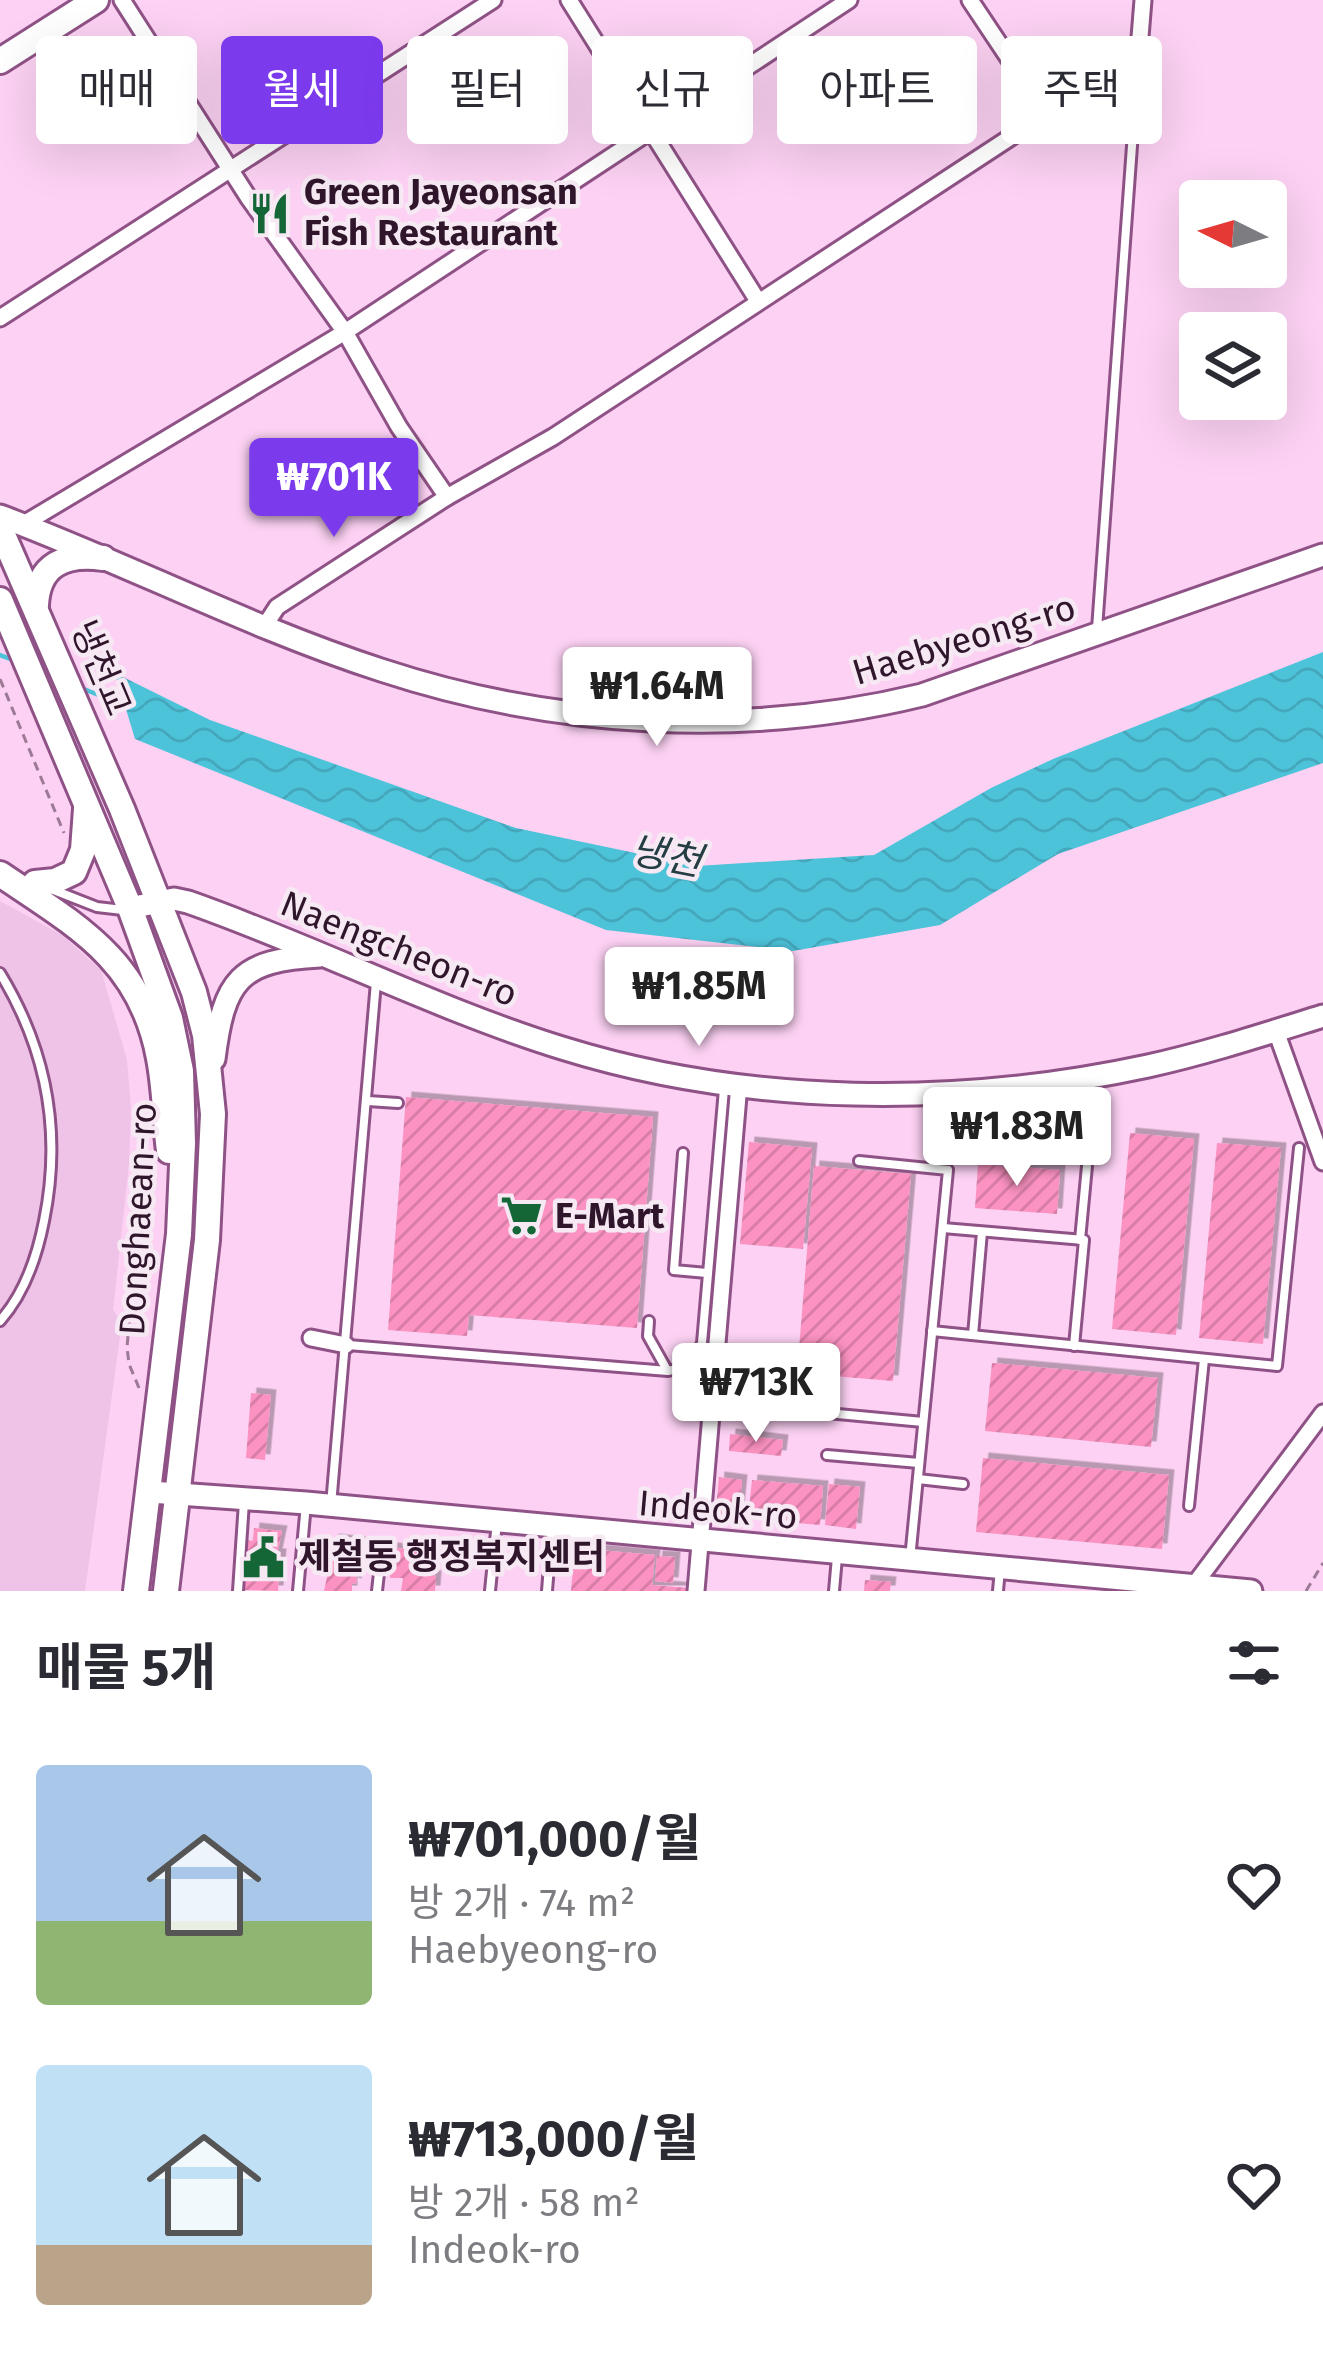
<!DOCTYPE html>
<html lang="ko">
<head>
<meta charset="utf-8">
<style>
  :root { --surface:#fff; --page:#f2f2f3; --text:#2b2b33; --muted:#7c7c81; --accent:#7c3aed }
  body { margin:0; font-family:"Fira Sans","Noto Sans KR",sans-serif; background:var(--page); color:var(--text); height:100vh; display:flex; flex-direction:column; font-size:45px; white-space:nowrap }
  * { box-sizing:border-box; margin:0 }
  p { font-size:39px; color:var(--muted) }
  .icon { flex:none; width:66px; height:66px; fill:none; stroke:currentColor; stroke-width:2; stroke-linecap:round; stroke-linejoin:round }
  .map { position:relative; height:1591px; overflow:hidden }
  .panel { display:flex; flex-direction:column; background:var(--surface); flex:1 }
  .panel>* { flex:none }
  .banner { position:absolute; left:36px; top:36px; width:1251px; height:108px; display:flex; gap:24px }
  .needle { width:78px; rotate:275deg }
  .controls { position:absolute; left:1179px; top:180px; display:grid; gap:24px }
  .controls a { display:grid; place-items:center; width:108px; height:108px; border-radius:12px; background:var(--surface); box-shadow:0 12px 48px #0002; font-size:60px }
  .price { position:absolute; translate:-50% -102px; padding:0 27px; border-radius:12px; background:#fff; color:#222; font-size:39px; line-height:78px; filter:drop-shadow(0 3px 6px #0008) }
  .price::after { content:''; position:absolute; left:50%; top:72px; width:36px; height:27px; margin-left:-18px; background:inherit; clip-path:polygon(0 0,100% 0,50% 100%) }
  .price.active { background:var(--accent); color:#fff }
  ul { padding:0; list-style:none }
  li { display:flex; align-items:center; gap:36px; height:300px; padding:0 36px }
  li span { display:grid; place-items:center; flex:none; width:336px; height:240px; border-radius:12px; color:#555 }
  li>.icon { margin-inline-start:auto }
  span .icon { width:144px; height:144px; fill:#fffc; stroke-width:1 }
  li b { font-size:51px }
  h2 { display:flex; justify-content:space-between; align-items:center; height:144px; padding:0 36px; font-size:51px }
  .tag { padding:0 42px; border-radius:12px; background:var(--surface); box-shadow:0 12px 48px #0002; font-size:42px; line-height:108px }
  .tag.active { background:var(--accent); color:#fff }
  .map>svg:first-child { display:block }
</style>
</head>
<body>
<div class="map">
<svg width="1323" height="1591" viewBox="0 0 1323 1591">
  <defs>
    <pattern id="water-waves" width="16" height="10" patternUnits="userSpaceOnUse" patternTransform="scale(3)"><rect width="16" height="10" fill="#4dc3da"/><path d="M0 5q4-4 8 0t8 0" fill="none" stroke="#44a7bb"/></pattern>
    <pattern id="building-hatch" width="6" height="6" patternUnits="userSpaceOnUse" patternTransform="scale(3)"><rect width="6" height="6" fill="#fb92c1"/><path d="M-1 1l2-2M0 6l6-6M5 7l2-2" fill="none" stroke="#d77da6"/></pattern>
    <filter id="shadow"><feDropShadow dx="5.5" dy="-5.5" stdDeviation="0" flood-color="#0004"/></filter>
  </defs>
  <rect width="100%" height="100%" fill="#fcd1f3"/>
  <!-- built -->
  <polygon fill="#efc2e7" points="0,901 62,935 101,970 127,1060 131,1108 129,1164 113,1310 122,1322 85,1591 0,1591"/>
  <!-- water -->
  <polygon fill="url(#water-waves)" points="1323,652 1323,763 1058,854 940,925 793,951 606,930 135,739 115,673 210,720 516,828 697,866 874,855 991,788 1053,759"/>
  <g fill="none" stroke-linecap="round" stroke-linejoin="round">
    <!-- stream -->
    <g stroke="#4dc3da" stroke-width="4.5">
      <polyline points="0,655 13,660"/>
      <polyline points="79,687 130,708"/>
    </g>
  </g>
  <!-- building -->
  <g fill="url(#building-hatch)" filter="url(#shadow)">
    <polygon points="406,1097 653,1117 637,1328 469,1315 467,1336 388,1330"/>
    <polygon points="1130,1133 1194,1139 1176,1335 1112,1329"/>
    <polygon points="749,1142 812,1148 803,1249 740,1244"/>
    <polygon points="1217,1143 1281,1148 1263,1344 1199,1338"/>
    <polygon points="978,1164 1060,1170 1057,1214 975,1208"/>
    <polygon points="814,1166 911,1174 893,1381 797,1373"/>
    <polygon points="992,1363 1158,1378 1151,1447 985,1431"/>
    <polygon points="251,1393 271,1395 265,1460 246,1458"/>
    <polygon points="730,1434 783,1440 781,1456 729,1451"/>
    <polygon points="983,1458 1169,1475 1162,1549 976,1532"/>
    <polygon points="719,1477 742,1480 738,1521 715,1519"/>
    <polygon points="752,1480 823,1486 820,1525 748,1519"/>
    <polygon points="829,1484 860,1487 856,1529 825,1525"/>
    <polygon points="254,1528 282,1531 277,1554 281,1554 278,1591 243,1590 248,1540 253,1541"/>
    <polygon points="333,1539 360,1542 356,1584 352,1583 352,1591 324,1591 328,1572 324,1571 325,1557 331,1558"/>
    <polygon points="392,1548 432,1551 430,1575 436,1576 435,1591 401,1591 403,1578 390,1578"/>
    <polygon points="575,1548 655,1555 652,1585 689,1588 689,1591 571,1591"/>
    <polygon points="657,1556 675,1557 673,1583 655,1581"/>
    <polygon points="865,1580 891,1582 890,1591 864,1591"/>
  </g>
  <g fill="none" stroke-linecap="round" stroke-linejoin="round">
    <defs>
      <g id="lane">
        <polyline points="1097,629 1138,63"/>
        <polyline points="51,889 97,907 123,910"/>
        <path d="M0,973C47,1050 62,1133 44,1221C37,1257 25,1293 0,1321"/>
        <polyline points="368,1101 398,1103"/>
        <polyline points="683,1153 674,1270 707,1273"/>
        <polyline points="859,1161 948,1170 910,1559"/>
        <polyline points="943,1228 1084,1240 1074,1346"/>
        <polyline points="1080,1240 1087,1166"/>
        <polyline points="649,1321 648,1336 667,1370"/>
        <polyline points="932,1331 1277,1366 1299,1148"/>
        <polyline points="973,1335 982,1232"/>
        <polyline points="348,1345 668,1371 691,1366 702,1343 724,1089"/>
        <polyline points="806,1411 923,1422"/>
        <polyline points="827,1455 919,1463"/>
        <polyline points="918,1479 963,1484"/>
        <polyline points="331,1505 376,982"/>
        <polyline points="1189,1506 1204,1359"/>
        <polyline points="238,1591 244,1502"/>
        <polyline points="298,1591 306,1504"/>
        <polyline points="377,1591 380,1564"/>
        <polyline points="490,1591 497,1522"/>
        <polyline points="547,1591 552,1527"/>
        <polyline points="834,1591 837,1557"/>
        <polyline points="998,1591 1000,1569"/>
      </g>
      <g id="street">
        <polyline points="122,0 248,197 345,332 399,427 447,497"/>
        <polyline points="569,0 758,301"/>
        <polyline points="970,0 1046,114"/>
        <polyline points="0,318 493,0"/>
        <polyline points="22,525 345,332 849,0"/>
        <polyline points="264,627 277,607 447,497 553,437 1046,114 1138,62 1143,0"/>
        <polyline points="1276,1031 1323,1162"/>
        <polyline points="311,1338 346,1345"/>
        <polyline points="1191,1589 1323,1413"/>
        <polyline points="696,1591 739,1084"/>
      </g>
      <g id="secondary">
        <path d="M0,516C128,564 251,628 381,670C554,727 746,738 922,695L1323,555"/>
        <path d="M130,908L174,899L188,902C314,946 436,1009 562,1048C748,1106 958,1107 1148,1066C1207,1053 1265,1034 1323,1016"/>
        <path d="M214,1059C224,980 239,960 320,956"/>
        <polyline points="150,1492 306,1503 1251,1591"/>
      </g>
      <g id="primary">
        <polyline points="0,61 96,0"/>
        <polyline points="0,528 122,809 194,992 205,1035 213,1114 207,1240 166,1591"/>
        <polyline points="0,600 130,908 170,1018 181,1071 183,1143 179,1234 136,1591"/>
        <path d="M36,605C38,564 65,553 103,558"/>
        <path d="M0,874C77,926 141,960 159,1058C165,1089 165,1120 169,1151"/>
        <polyline points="35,883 55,881 74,872 83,850 86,809"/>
      </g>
    </defs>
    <!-- lane casing -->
    <use href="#lane" stroke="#8f5286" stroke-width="14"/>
    <!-- street casing -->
    <use href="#street" stroke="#8f5286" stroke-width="21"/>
    <!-- secondary casing -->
    <use href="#secondary" stroke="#8f5286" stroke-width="27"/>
    <!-- primary casing -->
    <use href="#primary" stroke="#8f5286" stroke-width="30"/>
    <!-- path -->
    <g stroke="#9c7a96" stroke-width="3" stroke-dasharray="9 6" stroke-linecap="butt">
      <polyline points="0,679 64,833"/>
      <polyline points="139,1388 129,1364 127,1347 146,1137"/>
      <polyline points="1306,1591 1323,1563"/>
    </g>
    <!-- lane -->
    <use href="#lane" stroke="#fff" stroke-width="8"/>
    <!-- street -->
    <use href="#street" stroke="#fff" stroke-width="15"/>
    <!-- secondary -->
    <use href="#secondary" stroke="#fff" stroke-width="21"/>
    <!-- primary -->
    <use href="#primary" stroke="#fff" stroke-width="24"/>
  </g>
  <!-- icons -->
  <defs>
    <symbol id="restaurant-bare" viewBox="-9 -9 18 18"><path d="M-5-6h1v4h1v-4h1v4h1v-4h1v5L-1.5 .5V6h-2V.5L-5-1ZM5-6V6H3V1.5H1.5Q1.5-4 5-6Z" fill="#146637" stroke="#f7e9f4" stroke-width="2.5" paint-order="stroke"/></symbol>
    <symbol id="supermarket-bare" viewBox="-9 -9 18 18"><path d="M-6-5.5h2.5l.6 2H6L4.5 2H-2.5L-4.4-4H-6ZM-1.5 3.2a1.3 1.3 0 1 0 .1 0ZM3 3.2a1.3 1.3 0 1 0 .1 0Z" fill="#146637" stroke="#f7e9f4" stroke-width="2.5" paint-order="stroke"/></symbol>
    <symbol id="civic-bare" viewBox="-9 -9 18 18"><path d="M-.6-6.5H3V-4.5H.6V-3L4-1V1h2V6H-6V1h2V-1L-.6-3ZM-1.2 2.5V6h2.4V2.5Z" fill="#146637" stroke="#f7e9f4" stroke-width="2.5" paint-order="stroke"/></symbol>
  </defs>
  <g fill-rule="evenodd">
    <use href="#restaurant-bare" x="240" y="184" width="59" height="59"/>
    <use href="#supermarket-bare" x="492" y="1186" width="59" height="59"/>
    <use href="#civic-bare" x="234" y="1528" width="59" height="59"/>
  </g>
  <g text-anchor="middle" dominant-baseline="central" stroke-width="9" stroke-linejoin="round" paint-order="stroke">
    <!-- poi labels -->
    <g font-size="36" font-weight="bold" fill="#2f162b" stroke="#f7e9f4" text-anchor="start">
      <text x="304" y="192">Green Jayeonsan<tspan x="304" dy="41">Fish Restaurant</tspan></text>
      <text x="555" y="1216">E-Mart</text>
      <text x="298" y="1557">제철동 행정복지센터</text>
    </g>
    <!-- street labels -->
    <g font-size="36" fill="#2f162b" stroke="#f7e9f4">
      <text transform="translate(964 640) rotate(-17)">Haebyeong-ro</text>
      <text transform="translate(101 668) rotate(67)">냉천교</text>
      <text transform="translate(399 949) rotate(22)">Naengcheon-ro</text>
      <text transform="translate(138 1219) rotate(-87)">Donghaean-ro</text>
      <text transform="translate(718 1510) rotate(5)">Indeok-ro</text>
    </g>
    <!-- water labels -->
    <g font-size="39" font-style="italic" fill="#233d42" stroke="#f7e9f4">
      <text transform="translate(666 856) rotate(11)">냉천</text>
    </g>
  </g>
</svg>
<div class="controls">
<a><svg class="needle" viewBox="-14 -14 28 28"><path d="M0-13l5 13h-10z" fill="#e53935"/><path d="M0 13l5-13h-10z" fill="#7c7c81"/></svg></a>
<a><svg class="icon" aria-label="layers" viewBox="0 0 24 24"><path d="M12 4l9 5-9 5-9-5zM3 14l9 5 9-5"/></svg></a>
</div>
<b class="price active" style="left:334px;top:540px">₩701K</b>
<b class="price" style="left:657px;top:749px">₩1.64M</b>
<b class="price" style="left:699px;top:1049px">₩1.85M</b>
<b class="price" style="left:1017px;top:1189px">₩1.83M</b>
<b class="price" style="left:756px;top:1445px">₩713K</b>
<div class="banner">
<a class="tag">매매</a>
<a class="tag active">월세</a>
<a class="tag">필터</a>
<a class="tag">신규</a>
<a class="tag">아파트</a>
<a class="tag">주택</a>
</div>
</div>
<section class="panel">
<h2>매물 5개<svg class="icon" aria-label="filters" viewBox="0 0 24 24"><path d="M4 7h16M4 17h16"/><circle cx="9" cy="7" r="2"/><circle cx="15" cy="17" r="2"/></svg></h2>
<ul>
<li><span style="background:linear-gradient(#a9c7e8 65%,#8fb573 0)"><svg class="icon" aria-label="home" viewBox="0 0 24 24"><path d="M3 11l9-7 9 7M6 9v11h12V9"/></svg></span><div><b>₩701,000/월</b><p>방 2개 · 74 m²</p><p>Haebyeong-ro</p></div><svg class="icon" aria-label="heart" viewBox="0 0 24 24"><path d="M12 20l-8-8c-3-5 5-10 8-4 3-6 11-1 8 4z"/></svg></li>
<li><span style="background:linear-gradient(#bfe0f5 75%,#b9a48a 0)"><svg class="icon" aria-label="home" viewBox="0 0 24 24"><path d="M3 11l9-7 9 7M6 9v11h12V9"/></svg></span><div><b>₩713,000/월</b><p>방 2개 · 58 m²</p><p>Indeok-ro</p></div><svg class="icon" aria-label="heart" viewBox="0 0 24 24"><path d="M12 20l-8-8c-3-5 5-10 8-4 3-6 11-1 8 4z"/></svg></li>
</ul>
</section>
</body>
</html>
